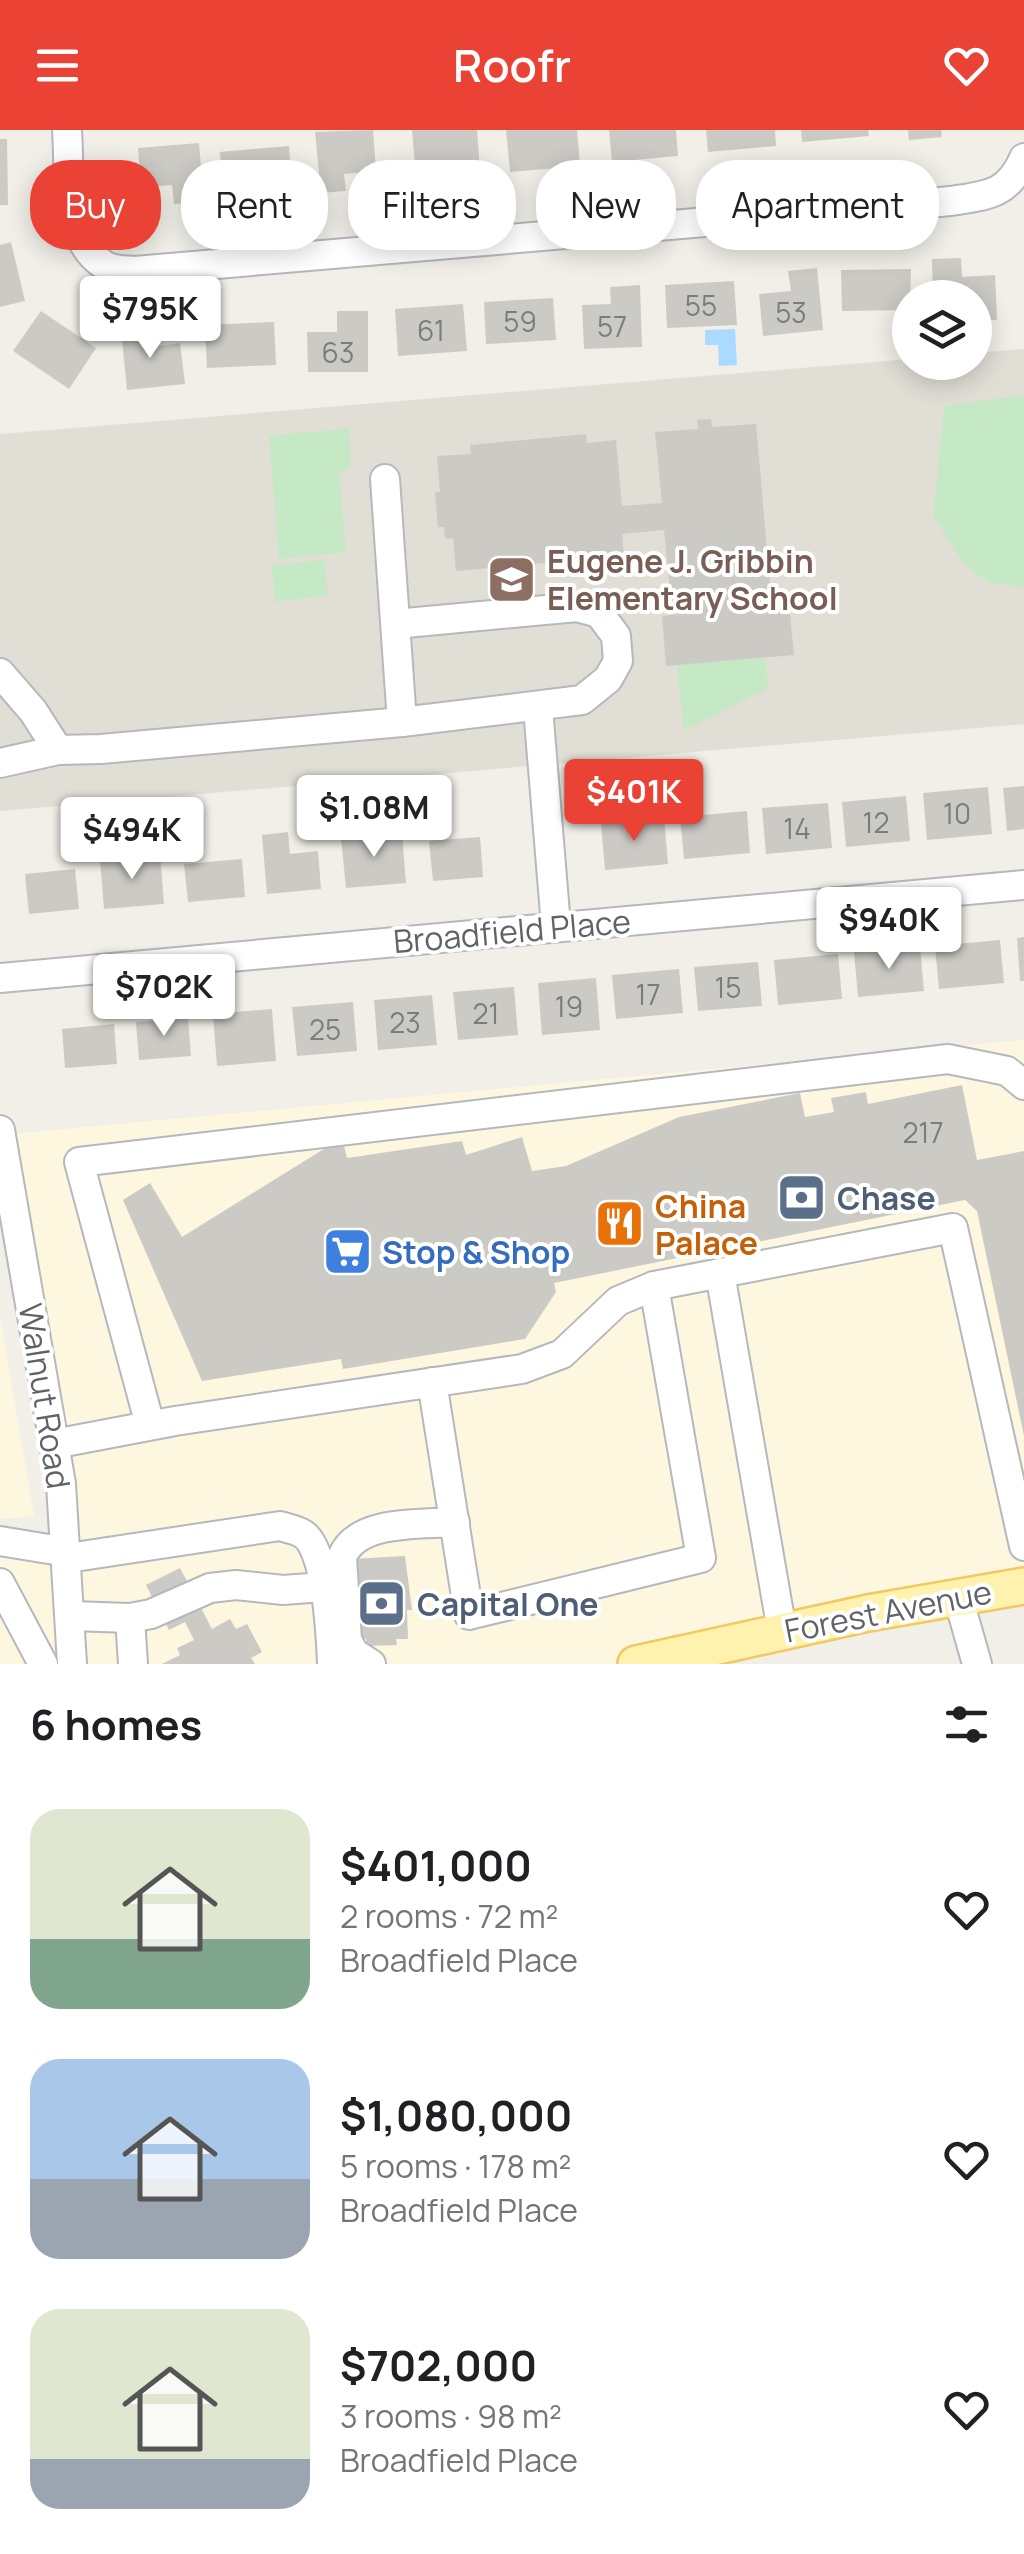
<!DOCTYPE html>
<html lang="en">
<head>
<meta charset="utf-8">
<style>
  :root { --surface:#fff; --page:#f6f6f6; --text:#202124; --muted:#757577; --accent:#ea4335 }
  body { margin:0; font-family:Manrope,sans-serif; background:var(--page); color:var(--text); height:100vh; display:flex; flex-direction:column; font-size:38px; white-space:nowrap }
  * { box-sizing:border-box; margin:0 }
  p { font-size:32px; color:var(--muted) }
  .icon { flex:none; width:55px; height:55px; fill:none; stroke:currentColor; stroke-width:2; stroke-linecap:round; stroke-linejoin:round }
  .map { position:relative; height:1534px; overflow:hidden }
  .sheet { display:flex; flex-direction:column; background:var(--surface); flex:1 }
  .sheet>* { flex:none }
  .hud { position:absolute; left:30px; top:30px; width:965px; height:90px; display:flex; gap:20px }
  .controls { position:absolute; left:892px; top:150px; display:grid; gap:20px }
  .controls a { display:grid; place-items:center; width:100px; height:100px; border-radius:50%; background:var(--surface); box-shadow:0 5px 25px #0003; font-size:50px }
  .price { position:absolute; translate:-50% -85px; padding:0 22px; border-radius:10px; background:#fff; color:#222; font-size:32px; line-height:65px; filter:drop-shadow(0 2px 5px #0008) }
  .price::after { content:''; position:absolute; left:50%; top:60px; width:30px; height:22px; margin-left:-15px; background:inherit; clip-path:polygon(0 0,100% 0,50% 100%) }
  .price.current { background:var(--accent); color:#fff }
  ul { padding:0; list-style:none }
  li { display:flex; align-items:center; gap:30px; height:250px; padding:0 30px }
  li span { display:grid; place-items:center; flex:none; width:280px; height:200px; border-radius:30px; color:#555 }
  li>.icon { margin-inline-start:auto }
  span .icon { width:120px; height:120px; fill:#fffc; stroke-width:1 }
  li b { font-size:42px }
  h2 { display:flex; justify-content:space-between; align-items:center; height:120px; padding:0 30px; font-size:42px }
  .tag { padding:0 35px; border-radius:40px; background:var(--surface); box-shadow:0 5px 25px #0003; font-size:35px; line-height:90px }
  .tag.current { background:var(--accent); color:#fff }
  header { display:flex; justify-content:space-between; align-items:center; height:130px; padding:0 30px; background:var(--accent); color:#fff; font-size:45px; font-weight:600 }
  .map>svg:first-child { display:block }
</style>
</head>
<body>
<header><svg class="icon" aria-label="menu" viewBox="0 0 24 24"><path d="M4 6h16M4 12h16M4 18h16"/></svg>Roofr<svg class="icon" aria-label="heart" viewBox="0 0 24 24"><path d="M12 20l-8-8c-3-5 5-10 8-4 3-6 11-1 8 4z"/></svg></header>
<div class="map">
<svg width="1024" height="1534" viewBox="0 0 1024 1534">
  <rect width="100%" height="100%" fill="#f1efe8"/>
  <!-- commercial -->
  <g fill="#fef7e0">
    <polygon points="1024,910 1024,1456 645,1534 0,1534 0,1418 67,1422 1,1005"/>
    <polygon points="0,1185 34,1386 0,1389"/>
  </g>
  <!-- education -->
  <polygon fill="#e1ded6" points="1024,219 1024,594 0,681 0,304 910,229 910,232 975,232 975,223"/>
  <!-- green -->
  <g fill="#c5e8c5">
    <polygon points="1024,265 1024,457 989,453 963,433 933,386 944,276"/>
    <polygon points="349,298 351,339 339,342 346,422 279,429 269,306"/>
    <polygon points="324,430 328,465 276,472 271,435"/>
    <polygon points="765,528 768,558 684,601 677,535"/>
  </g>
  <!-- water -->
  <polygon fill="#aadaff" points="735,199 737,235 719,236 718,215 705,215 705,200"/>
  <!-- building -->
  <g fill="#cccac5">
    <polygon points="373,0 376,41 344,44 346,61 321,63 315,2"/>
    <polygon points="412,0 477,0 480,41 416,47"/>
    <polygon points="506,0 577,0 580,36 510,42"/>
    <polygon points="609,0 676,0 678,26 612,32"/>
    <polygon points="706,0 775,0 776,16 708,22"/>
    <polygon points="801,0 868,0 869,6 802,12"/>
    <polygon points="908,0 941,0 942,7 909,10"/>
    <polygon points="0,9 7,9 8,75 0,75"/>
    <polygon points="199,13 204,72 174,74 172,55 141,58 138,18"/>
    <polygon points="289,16 292,59 223,65 220,22"/>
    <polygon points="11,112 25,171 0,177 0,115"/>
    <polygon points="961,128 962,147 995,145 997,190 975,191 975,168 933,168 932,129"/>
    <polygon points="817,138 823,200 763,206 759,164 791,161 788,141"/>
    <polygon points="911,139 910,180 842,181 841,140"/>
    <polygon points="734,151 737,195 667,198 665,155"/>
    <polygon points="640,155 642,217 584,219 582,175 611,174 610,157"/>
    <polygon points="553,168 556,210 486,214 484,172"/>
    <polygon points="463,174 467,221 398,226 395,179"/>
    <polygon points="41,181 96,218 69,259 13,221"/>
    <polygon points="337,181 368,181 368,242 308,242 307,202 337,202"/>
    <polygon points="274,192 276,235 207,238 205,195"/>
    <polygon points="148,197 150,217 180,213 185,254 127,260 121,199"/>
    <polygon points="711,289 712,297 756,294 771,464 762,465 763,476 789,474 794,525 666,536 662,486 679,484 678,472 671,473 664,400 622,404 624,426 456,441 453,408 445,409 444,397 438,397 435,362 440,362 437,326 471,324 470,315 586,304 587,313 616,310 622,376 662,373 655,302 698,299 697,290"/>
    <polygon points="1024,656 1024,699 1007,701 1003,658"/>
    <polygon points="988,657 992,704 927,710 923,663"/>
    <polygon points="906,666 910,711 846,717 842,672"/>
    <polygon points="828,673 832,718 766,724 762,678"/>
    <polygon points="747,681 750,723 684,729 680,687"/>
    <polygon points="664,687 668,734 605,740 601,693"/>
    <polygon points="288,702 290,724 318,721 321,759 267,764 262,705"/>
    <polygon points="402,703 406,753 346,758 341,708"/>
    <polygon points="480,707 483,747 433,751 429,711"/>
    <polygon points="160,724 164,774 104,779 100,729"/>
    <polygon points="242,729 245,767 188,772 184,734"/>
    <polygon points="75,739 79,779 29,784 25,744"/>
    <polygon points="1024,807 1024,851 1020,851 1017,808"/>
    <polygon points="1000,810 1004,853 939,859 935,816"/>
    <polygon points="920,817 924,861 858,867 854,822"/>
    <polygon points="838,824 842,869 778,875 774,830"/>
    <polygon points="758,832 762,876 698,881 694,837"/>
    <polygon points="679,839 683,883 616,889 612,845"/>
    <polygon points="596,848 600,900 542,905 538,853"/>
    <polygon points="514,857 518,905 458,910 453,862"/>
    <polygon points="432,865 437,915 378,920 374,870"/>
    <polygon points="353,872 357,921 297,926 292,877"/>
    <polygon points="272,879 276,931 217,936 213,884"/>
    <polygon points="188,888 191,926 139,930 136,892"/>
    <polygon points="114,894 117,934 65,938 62,899"/>
    <polygon points="962,955 977,1030 1024,1021 1024,1306 977,1081 965,1070 554,1153 556,1162 525,1209 343,1239 341,1229 202,1251 123,1070 150,1053 182,1107 332,1014 343,1012 347,1028 462,1011 466,1025 522,1007 532,1041 566,1036 679,987 800,963 805,987 834,982 831,968 866,962 868,974"/>
    <polygon points="405,1426 412,1480 407,1480 408,1509 396,1509 397,1515 367,1516 366,1509 355,1509 351,1429"/>
    <polygon points="180,1438 212,1499 230,1489 236,1499 247,1494 262,1522 251,1528 255,1534 162,1534 180,1525 177,1518 194,1510 185,1492 169,1500 146,1455"/>
  </g>
  <g fill="none" stroke-linecap="round" stroke-linejoin="round">
    <defs>
      <g id="minor">
        <path d="M67,0C70,41 63,109 104,135C113,141 125,140 135,141L951,71C988,65 1008,65 1024,28"/>
        <polyline points="385,349 402,592 582,570 608,549 618,531 616,506 599,483 577,477 395,494"/>
        <polyline points="0,543 33,581 58,620"/>
        <polyline points="538,578 556,796"/>
        <polyline points="0,633 58,620 101,619 402,592"/>
        <polyline points="0,848 1024,755"/>
        <polyline points="0,1000 61,1354 72,1534"/>
        <polyline points="720,1143 782,1501"/>
        <polyline points="432,1252 469,1485 701,1428 654,1156"/>
        <polyline points="150,1295 79,1032 948,929 1007,941 1024,955"/>
        <polyline points="54,1314 175,1291 522,1239 562,1224 618,1171 654,1156 953,1098 1024,1416"/>
        <polyline points="0,1411 67,1422"/>
        <path d="M68,1428L280,1396C286,1398 297,1400 303,1404C327,1419 331,1507 332,1534"/>
        <polyline points="0,1453 43,1534"/>
        <polyline points="958,1467 977,1534"/>
        <polyline points="71,1486 130,1488 151,1484 210,1458 236,1455 283,1460 323,1457"/>
        <polyline points="130,1488 133,1534"/>
        <path d="M371,1534L354,1523L347,1510L342,1427C357,1389 421,1395 455,1392"/>
      </g>
      <polyline id="major" points="636,1534 868,1483 1024,1456"/>
    </defs>
    <!-- minor casing -->
    <use href="#minor" stroke="#b5b8bc" stroke-width="32"/>
    <!-- major casing -->
    <use href="#major" stroke="#f2c960" stroke-width="40"/>
    <!-- minor -->
    <use href="#minor" stroke="#fff" stroke-width="28"/>
    <!-- major -->
    <use href="#major" stroke="#fff2af" stroke-width="35"/>
  </g>
  <!-- icons -->
  <defs>
    <symbol id="school-square" viewBox="-11 -11 22 22"><rect x="-9" y="-9" width="18" height="18" rx="4" fill="#8d6e63" stroke="#fff"/><path d="M0-5L7-2L0 1L-7-2ZM-4 1L0 2.5L4 1V4Q0 6-4 4Z" fill="#fff"/></symbol>
    <symbol id="bank-square" viewBox="-11 -11 22 22"><rect x="-9" y="-9" width="18" height="18" rx="4" fill="#5c6f8a" stroke="#fff"/><path d="M-6-4H6V4H-6ZM0-2.3a2.3 2.3 0 1 0 0 4.6a2.3 2.3 0 1 0 0-4.6Z" fill="#fff"/></symbol>
    <symbol id="restaurant-square" viewBox="-11 -11 22 22"><rect x="-9" y="-9" width="18" height="18" rx="4" fill="#e8710a" stroke="#fff"/><path d="M-5-6h1v4h1v-4h1v4h1v-4h1v5L-1.5 .5V6h-2V.5L-5-1ZM5-6V6H3V1.5H1.5Q1.5-4 5-6Z" fill="#fff"/></symbol>
    <symbol id="supermarket-square" viewBox="-11 -11 22 22"><rect x="-9" y="-9" width="18" height="18" rx="4" fill="#3f7fe0" stroke="#fff"/><path d="M-6-5.5h2.5l.6 2H6L4.5 2H-2.5L-4.4-4H-6ZM-1.5 3.2a1.3 1.3 0 1 0 .1 0ZM3 3.2a1.3 1.3 0 1 0 .1 0Z" fill="#fff"/></symbol>
  </defs>
  <g fill-rule="evenodd">
    <use href="#school-square" x="484" y="422" width="55" height="55"/>
    <use href="#bank-square" x="774" y="1040" width="55" height="55"/>
    <use href="#restaurant-square" x="592" y="1066" width="55" height="55"/>
    <use href="#supermarket-square" x="320" y="1094" width="55" height="55"/>
    <use href="#bank-square" x="354" y="1446" width="55" height="55"/>
  </g>
  <g text-anchor="middle" dominant-baseline="central" stroke-width="8" stroke-linejoin="round" paint-order="stroke">
    <!-- number labels -->
    <g font-size="28" fill="#7a7d7f">
      <text x="701" y="175">55</text>
      <text x="791" y="182">53</text>
      <text x="520" y="191">59</text>
      <text x="612" y="196">57</text>
      <text x="431" y="200">61</text>
      <text x="338" y="222">63</text>
      <text x="957" y="683">10</text>
      <text x="876" y="692">12</text>
      <text x="797" y="698">14</text>
      <text x="728" y="857">15</text>
      <text x="648" y="864">17</text>
      <text x="569" y="876">19</text>
      <text x="486" y="883">21</text>
      <text x="405" y="892">23</text>
      <text x="325" y="899">25</text>
      <text x="923" y="1002">217</text>
    </g>
    <!-- education labels -->
    <g font-size="32" font-weight="bold" fill="#785e54" stroke="#fff" text-anchor="start">
      <text x="547" y="431">Eugene J. Gribbin<tspan x="547" dy="37">Elementary School</tspan></text>
    </g>
    <!-- street labels -->
    <g font-size="32" fill="#5f6368" stroke="#fff">
      <text transform="translate(512 801) rotate(-5)">Broadfield Place</text>
      <text transform="translate(45 1266) rotate(81)">Walnut Road</text>
      <text transform="translate(888 1481) rotate(-11)">Forest Avenue</text>
    </g>
    <!-- service labels -->
    <g font-size="32" font-weight="bold" fill="#4e5e75" stroke="#fff" text-anchor="start">
      <text x="837" y="1068">Chase</text>
      <text x="417" y="1474">Capital One</text>
    </g>
    <!-- food labels -->
    <g font-size="32" font-weight="bold" fill="#c56008" stroke="#fff" text-anchor="start">
      <text x="655" y="1076">China<tspan x="655" dy="37">Palace</tspan></text>
    </g>
    <!-- shop labels -->
    <g font-size="32" font-weight="bold" fill="#366cbe" stroke="#fff" text-anchor="start">
      <text x="382" y="1122">Stop &amp; Shop</text>
    </g>
  </g>
</svg>
<div class="controls">
<a><svg class="icon" aria-label="layers" viewBox="0 0 24 24"><path d="M12 4l9 5-9 5-9-5zM3 14l9 5 9-5"/></svg></a>
</div>
<b class="price" style="left:150px;top:231px">$795K</b>
<b class="price current" style="left:634px;top:714px">$401K</b>
<b class="price" style="left:374px;top:730px">$1.08M</b>
<b class="price" style="left:132px;top:752px">$494K</b>
<b class="price" style="left:889px;top:842px">$940K</b>
<b class="price" style="left:164px;top:909px">$702K</b>
<div class="hud">
<a class="tag current">Buy</a>
<a class="tag">Rent</a>
<a class="tag">Filters</a>
<a class="tag">New</a>
<a class="tag">Apartment</a>
</div>
</div>
<section class="sheet">
<h2>6 homes<svg class="icon" aria-label="filters" viewBox="0 0 24 24"><path d="M4 7h16M4 17h16"/><circle cx="9" cy="7" r="2"/><circle cx="15" cy="17" r="2"/></svg></h2>
<ul>
<li><span style="background:linear-gradient(#dfe7d0 65%,#7fa58c 0)"><svg class="icon" aria-label="home" viewBox="0 0 24 24"><path d="M3 11l9-7 9 7M6 9v11h12V9"/></svg></span><div><b>$401,000</b><p>2 rooms · 72 m²</p><p>Broadfield Place</p></div><svg class="icon" aria-label="heart" viewBox="0 0 24 24"><path d="M12 20l-8-8c-3-5 5-10 8-4 3-6 11-1 8 4z"/></svg></li>
<li><span style="background:linear-gradient(#a9c7e8 60%,#9aa5b1 0)"><svg class="icon" aria-label="home" viewBox="0 0 24 24"><path d="M3 11l9-7 9 7M6 9v11h12V9"/></svg></span><div><b>$1,080,000</b><p>5 rooms · 178 m²</p><p>Broadfield Place</p></div><svg class="icon" aria-label="heart" viewBox="0 0 24 24"><path d="M12 20l-8-8c-3-5 5-10 8-4 3-6 11-1 8 4z"/></svg></li>
<li><span style="background:linear-gradient(#dfe7d0 75%,#9aa5b1 0)"><svg class="icon" aria-label="home" viewBox="0 0 24 24"><path d="M3 11l9-7 9 7M6 9v11h12V9"/></svg></span><div><b>$702,000</b><p>3 rooms · 98 m²</p><p>Broadfield Place</p></div><svg class="icon" aria-label="heart" viewBox="0 0 24 24"><path d="M12 20l-8-8c-3-5 5-10 8-4 3-6 11-1 8 4z"/></svg></li>
</ul>
</section>
</body>
</html>
